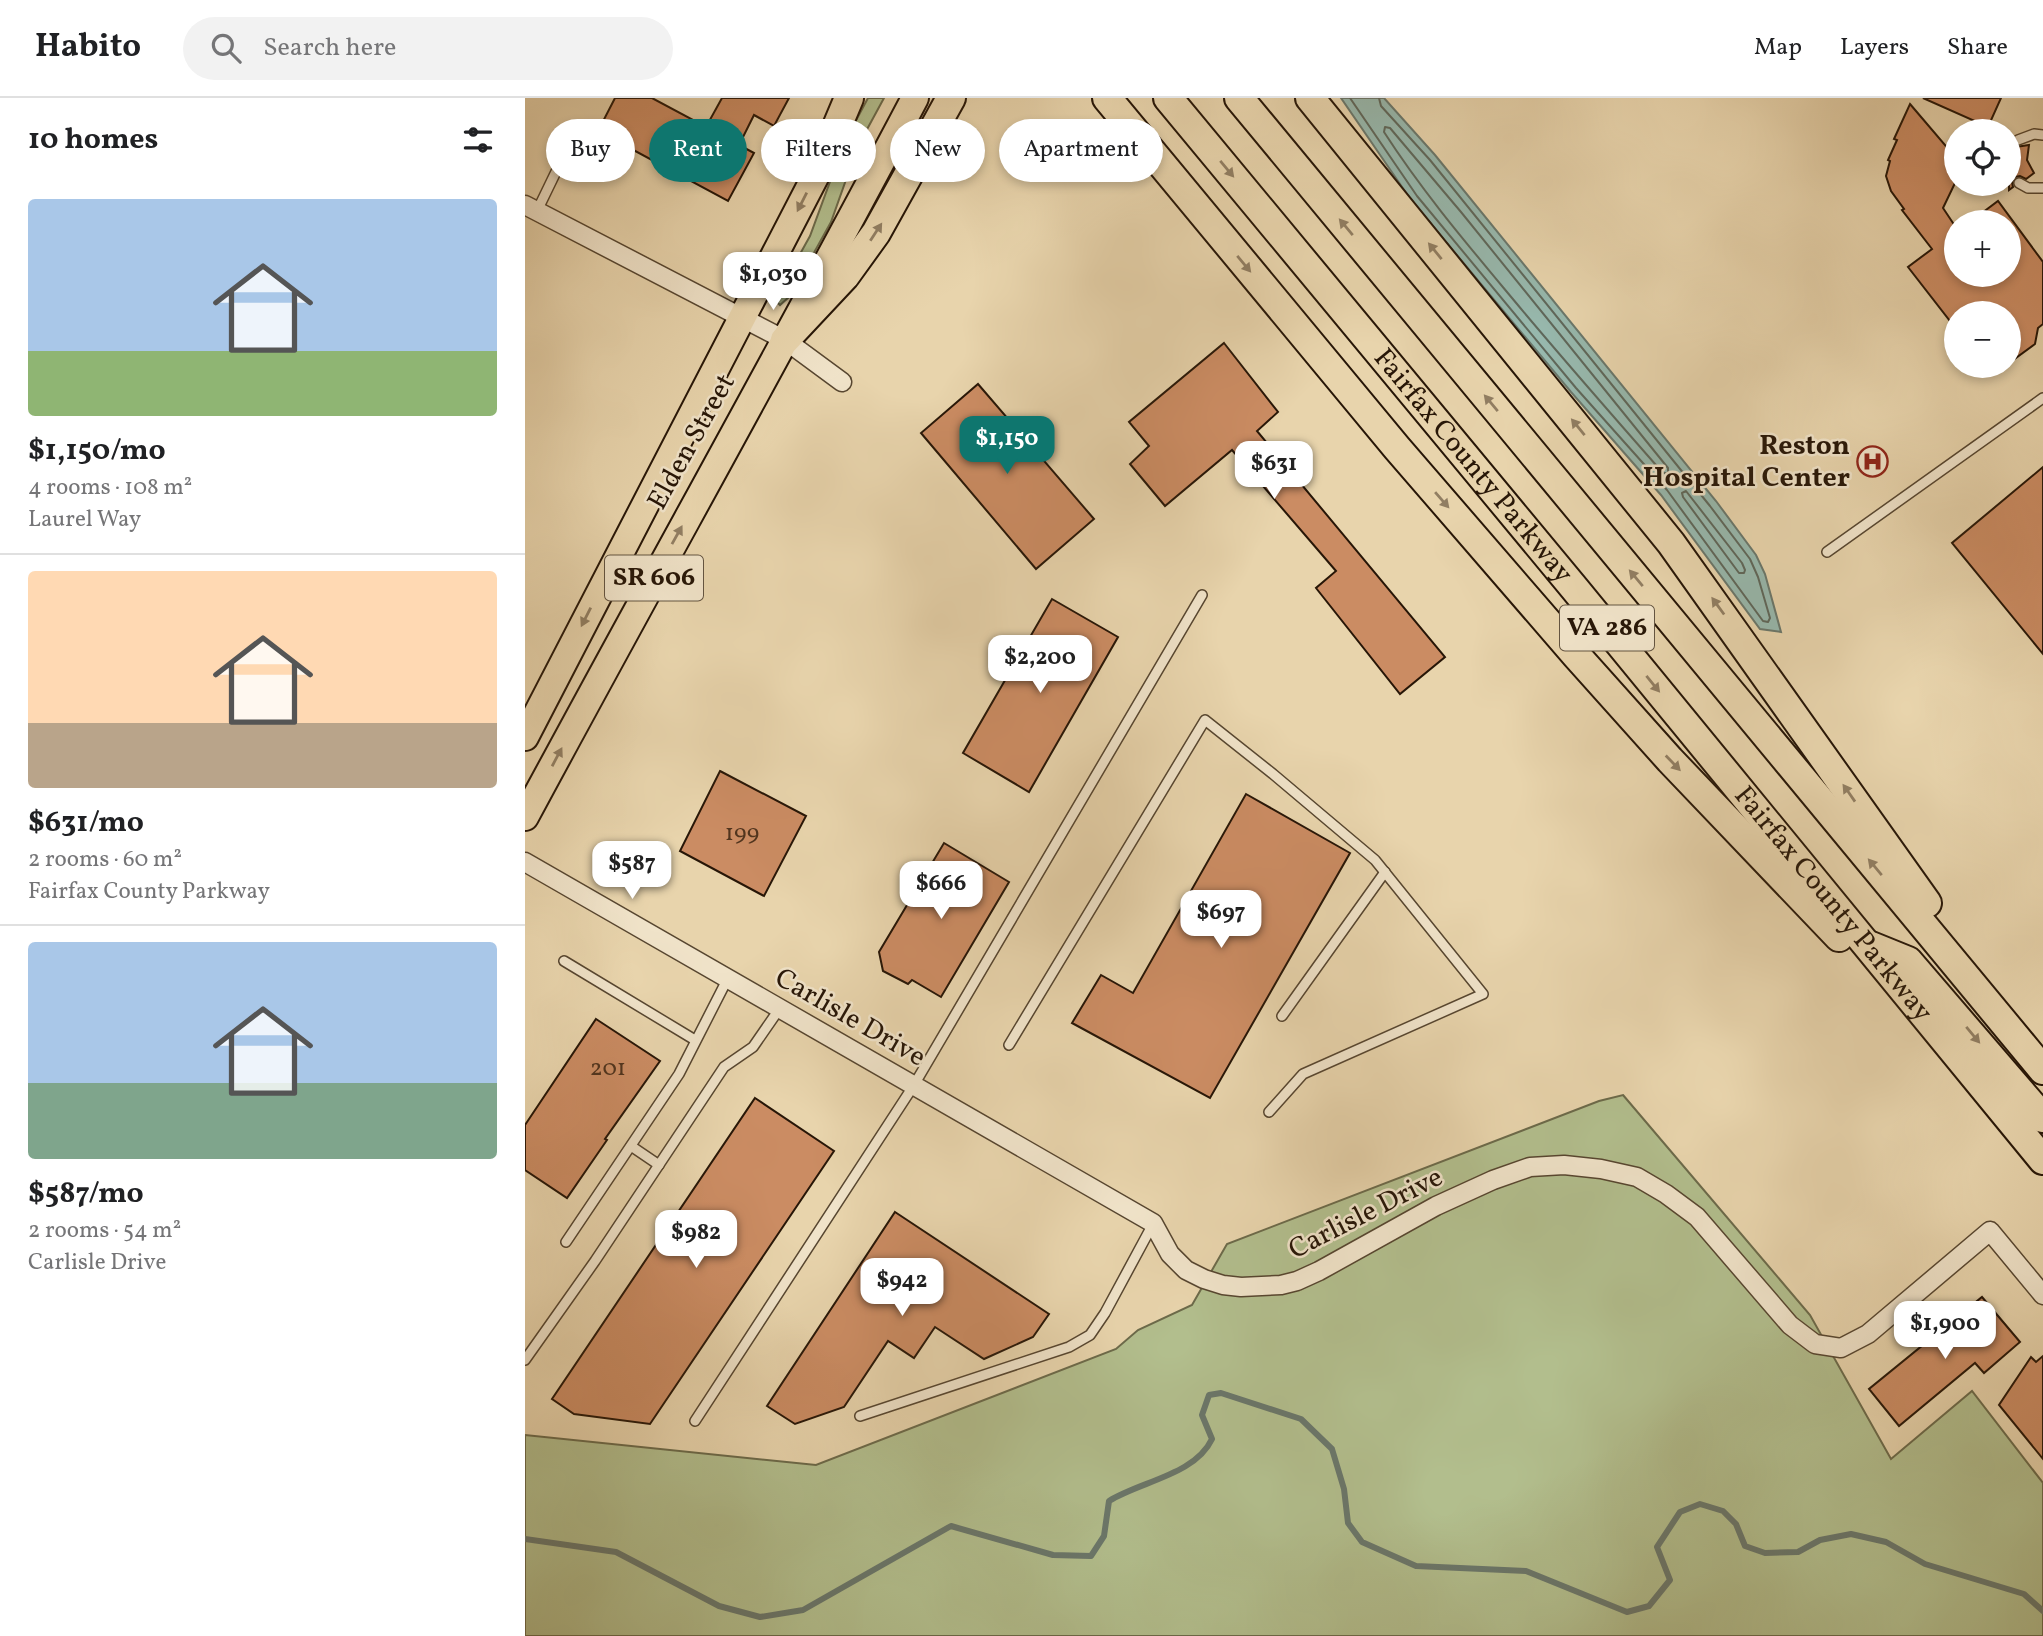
<!DOCTYPE html>
<html lang="en">
<head>
<meta charset="utf-8">
<style>
  :root { --surface:#fff; --page:#f2f2f2; --text:#202124; --muted:#757577; --line:#e0e0e0; --accent:#0f766e }
  body { margin:0; font-family:Vollkorn,serif; background:var(--page); color:var(--text); height:100vh; display:flex; flex-direction:column; font-size:26px; white-space:nowrap }
  * { box-sizing:border-box; margin:0 }
  p { font-size:23px; color:var(--muted) }
  .icon { flex:none; width:38px; height:38px; fill:none; stroke:currentColor; stroke-width:2; stroke-linecap:round; stroke-linejoin:round }
  .map { position:relative; flex:1; overflow:hidden }
  .sheet { display:flex; flex-direction:column; background:var(--surface); width:525px }
  .sheet>* { flex:none }
  .banner { position:absolute; left:21px; top:21px; width:665px; height:63px; display:flex; gap:14px }
  .buttons { position:absolute; left:1419px; top:21px; display:grid; gap:14px }
  .buttons a { display:grid; place-items:center; width:77px; height:77px; border-radius:50%; background:var(--surface); box-shadow:0 4px 10px #0003; font-size:35px }
  .price { position:absolute; translate:-50% -60px; padding:0 16px; border-radius:14px; background:#fff; color:#222; font-size:23px; line-height:46px; filter:drop-shadow(0 2px 4px #0008) }
  .price::after { content:''; position:absolute; left:50%; top:42px; width:21px; height:16px; margin-left:-10px; background:inherit; clip-path:polygon(0 0,100% 0,50% 100%) }
  .price.current { background:var(--accent); color:#fff }
  ul { padding:0; list-style:none }
  li { display:grid; align-content:center; gap:14px; height:371px; padding:0 28px }
  li+li { border-top:2px solid var(--line) }
  li span { display:grid; place-items:center; height:217px; border-radius:7px; color:#555 }
  li>.icon { margin-inline-start:auto }
  span .icon { width:126px; height:126px; fill:#fffc; stroke-width:1 }
  li b { font-size:30px }
  h2 { display:flex; justify-content:space-between; align-items:center; height:84px; padding:0 28px; font-size:30px }
  .chip { padding:0 24px; border-radius:32px; background:var(--surface); box-shadow:0 4px 10px #0003; font-size:24px; line-height:63px }
  .chip.current { background:var(--accent); color:#fff }
  header { display:flex; align-items:center; gap:42px; box-sizing:border-box; height:98px; padding:0 35px; background:var(--surface); border-bottom:2px solid var(--line) }
  header strong { font-size:33px }
  nav { display:flex; gap:38px; margin-inline-start:auto; font-size:24px }
  .search { width:490px; height:63px; background:var(--page); display:flex; align-items:center; gap:18px; box-sizing:border-box; padding:0 24px; border-radius:38px; color:var(--muted); font-size:26px }
  main { display:flex; flex:1; min-height:0 }
  .map>svg:first-child { display:block }
</style>
</head>
<body>
<header>
<strong>Habito</strong>
<div class="search"><svg class="icon" aria-label="search" viewBox="0 0 24 24"><circle cx="10" cy="10" r="6"/><path d="M15 15l6 6"/></svg>Search here</div>
<nav><a>Map</a><a>Layers</a><a>Share</a></nav>
</header>
<main>
<section class="sheet">
<h2>10 homes<svg class="icon" aria-label="filters" viewBox="0 0 24 24"><path d="M4 7h16M4 17h16"/><circle cx="9" cy="7" r="2"/><circle cx="15" cy="17" r="2"/></svg></h2>
<ul>
<li><span style="background:linear-gradient(#a9c7e8 70%,#8fb573 0)"><svg class="icon" aria-label="home" viewBox="0 0 24 24"><path d="M3 11l9-7 9 7M6 9v11h12V9"/></svg></span><div><b>$1,150/mo</b><p>4 rooms · 108 m²</p><p>Laurel Way</p></div></li>
<li><span style="background:linear-gradient(#ffd9b3 70%,#b9a48a 0)"><svg class="icon" aria-label="home" viewBox="0 0 24 24"><path d="M3 11l9-7 9 7M6 9v11h12V9"/></svg></span><div><b>$631/mo</b><p>2 rooms · 60 m²</p><p>Fairfax County Parkway</p></div></li>
<li><span style="background:linear-gradient(#a9c7e8 65%,#7fa58c 0)"><svg class="icon" aria-label="home" viewBox="0 0 24 24"><path d="M3 11l9-7 9 7M6 9v11h12V9"/></svg></span><div><b>$587/mo</b><p>2 rooms · 54 m²</p><p>Carlisle Drive</p></div></li>
</ul>
</section>
<div class="map">
<svg width="1518" height="1538" viewBox="0 0 1518 1538">
  <rect width="100%" height="100%" fill="#e8d4ac"/>
  <filter id="stains"><feTurbulence type="fractalNoise" baseFrequency=".00286" numOctaves="4"/><feColorMatrix values="0 0 0 0 .2 0 0 0 0 .09 0 0 0 0 .02 0 0 0 .5 -.17"/></filter>
  <radialGradient id="worn" r=".72"><stop offset=".6" stop-color="#630" stop-opacity="0"/><stop offset="1" stop-color="#630" stop-opacity=".3"/></radialGradient>
  <!-- green -->
  <g fill="#b2be8d" stroke="#6c6a4a" stroke-width="2">
    <polygon points="343,0 359,0 333,48 306,124 265,198 255,207 253,205 254,194 285,138 320,43"/>
    <polygon points="1098,997 1285,1217 1366,1361 1447,1293 1518,1385 1518,1538 0,1538 0,1337 291,1367 591,1251 613,1232 667,1207 702,1146 1074,1003"/>
  </g>
  <!-- water -->
  <polygon fill="#97b8ad" stroke="#6a776b" stroke-width="2" points="816,0 859,0 910,57 1191,403 1231,457 1240,476 1256,534 1235,531 1136,397 1046,294 886,102"/>
  <g fill="none" stroke-linecap="round" stroke-linejoin="round">
    <!-- shore -->
    <g stroke="#5f675a" stroke-width="2">
      <polyline points="825,0 892,98 1051,290 1142,392 1238,523 1243,524 1245,520 1233,479 1225,461 1185,408 905,62 856,8 854,0"/>
      <path d="M860,29L865,30L936,114L1143,370V375H1138C1087,317 1036,259 987,200C942,146 897,93 859,34Z"/>
      <polygon points="1161,393 1217,465 1220,472 1219,475 1214,475 1158,399 1157,395"/>
    </g>
    <!-- stream -->
    <path stroke="#6a776b" stroke-width="6" d="M0,1441L91,1454L194,1508L235,1519L278,1512L426,1428L528,1457L566,1458L579,1438L584,1403C616,1383 670,1377 687,1341L677,1317L684,1297L696,1295L776,1321L807,1351L819,1391L823,1425L837,1444L891,1468L1001,1473L1102,1514L1124,1508L1145,1482L1132,1449L1155,1414L1175,1406L1198,1413L1211,1426L1220,1448L1240,1455L1273,1454L1295,1442L1326,1436L1361,1444L1400,1466L1499,1496L1518,1513"/>
  </g>
  <!-- building -->
  <g fill="#cb8c63" stroke="#271607" stroke-width="2">
    <polygon points="90,0 127,0 181,29 197,0 264,0 249,28 229,17 214,47 229,55 203,103 73,33"/>
    <polygon points="1398,0 1476,0 1463,29"/>
    <polygon points="1385,6 1432,61 1431,83 1418,110 1432,131 1432,177 1484,177 1484,124 1445,124 1473,103 1518,164 1518,226 1513,230 1510,246 1484,265 1484,215 1432,215 1432,232 1383,169 1407,151 1377,112 1379,111 1366,93 1361,78 1365,63 1363,62 1372,42 1369,41"/>
    <polygon points="1484,39 1491,49 1504,47 1502,62 1509,75 1501,81 1495,78 1490,79 1487,84 1488,89 1484,92"/>
    <polygon points="699,245 753,314 732,333 920,559 875,596 791,490 811,473 707,352 640,408 605,366 624,348 604,324"/>
    <polygon points="453,286 569,421 511,471 396,335"/>
    <polygon points="1518,369 1518,556 1427,445"/>
    <polygon points="527,501 593,539 504,694 438,655"/>
    <polygon points="195,673 281,718 239,798 155,753"/>
    <polygon points="721,696 825,755 685,1000 547,925 576,877 608,895"/>
    <polygon points="419,745 484,784 416,899 387,882 383,886 358,873 354,854"/>
    <polygon points="71,921 135,963 80,1041 82,1042 42,1100 0,1072 0,1027"/>
    <polygon points="230,1000 309,1053 125,1326 49,1316 27,1301"/>
    <polygon points="370,1114 524,1216 508,1239 459,1261 410,1229 389,1260 363,1243 319,1309 270,1326 242,1308"/>
    <polygon points="1457,1199 1495,1244 1459,1275 1450,1265 1374,1328 1344,1291"/>
    <polygon points="1518,1258 1518,1361 1474,1307 1506,1259 1511,1264"/>
  </g>
  <g fill="none" stroke-linecap="round" stroke-linejoin="round">
    <defs>
      <g id="service">
        <polyline points="1493,42 1509,36 1518,37"/>
        <polyline points="1494,85 1503,90 1518,90"/>
        <polyline points="12,113 42,51"/>
        <polyline points="1302,454 1518,300"/>
        <polyline points="39,863 170,942"/>
        <polyline points="757,918 860,774"/>
        <polyline points="484,947 680,622 748,676 850,762 958,896 778,976 744,1014"/>
        <polyline points="106,1048 134,1067"/>
        <polyline points="41,1144 154,976 203,880"/>
        <polyline points="0,1262 70,1163 199,969 228,949 255,910"/>
        <polyline points="335,1318 544,1249 565,1237 580,1215 628,1126"/>
        <polyline points="170,1323 389,987 677,497"/>
      </g>
      <g id="minor">
        <polyline points="0,107 260,242 317,284"/>
        <polyline points="0,764 628,1125 645,1156 661,1172 679,1181 698,1187 716,1189 756,1187 772,1183 794,1173 911,1108 968,1082 1005,1069 1039,1067 1076,1071 1112,1079 1141,1096 1172,1119 1265,1227 1290,1246 1316,1250 1343,1236 1465,1133 1518,1197"/>
      </g>
      <g id="primary">
        <polyline points="0,639 305,50"/>
        <path d="M0,719C129,479 263,241 390,0"/>
      </g>
      <g id="trunk">
        <polyline points="582,0 872,350 1051,557 1145,662 1314,839"/>
        <path id="s1" d="M643,0L1050,491L1518,1062"/>
        <polyline points="714,0 1518,972"/>
        <polyline points="785,0 1146,445 1402,805"/>
        <polyline points="295,69 324,0"/>
        <polyline points="260,242 320,178 351,135 426,0"/>
        <polyline points="1346,848 1383,863 1518,1020"/>
      </g>
    </defs>
    <!-- service casing -->
    <use href="#service" stroke="#574630" stroke-width="12"/>
    <!-- minor casing -->
    <use href="#minor" stroke="#574630" stroke-width="21"/>
    <!-- primary casing -->
    <use href="#primary" stroke="#271607" stroke-width="30"/>
    <!-- trunk casing -->
    <use href="#trunk" stroke="#271607" stroke-width="32"/>
    <!-- service -->
    <use href="#service" stroke="#f0e3c9" stroke-width="9"/>
    <!-- minor -->
    <use href="#minor" stroke="#f0e3c9" stroke-width="18"/>
    <!-- primary -->
    <use href="#primary" stroke="#e8d4ac" stroke-width="26"/>
    <!-- trunk -->
    <use href="#trunk" stroke="#e8d4ac" stroke-width="28"/>
  </g>
  <!-- one-way arrows -->
  <defs><path id="oneway-solid" d="M-6-.8H1V-3.2L6.5 0L1 3.2V.8H-6Z" transform="scale(1.75)"/></defs>
  <g fill="#917e62">
    <use href="#oneway-solid" transform="translate(702 71) rotate(50)"/>
    <use href="#oneway-solid" transform="translate(277 104) rotate(117)"/>
    <use href="#oneway-solid" transform="translate(821 129) rotate(-130)"/>
    <use href="#oneway-solid" transform="translate(351 134) rotate(-57)"/>
    <use href="#oneway-solid" transform="translate(910 153) rotate(-129)"/>
    <use href="#oneway-solid" transform="translate(719 166) rotate(50)"/>
    <use href="#oneway-solid" transform="translate(966 305) rotate(-130)"/>
    <use href="#oneway-solid" transform="translate(1053 329) rotate(-129)"/>
    <use href="#oneway-solid" transform="translate(917 402) rotate(49)"/>
    <use href="#oneway-solid" transform="translate(152 437) rotate(-61)"/>
    <use href="#oneway-solid" transform="translate(1111 480) rotate(-130)"/>
    <use href="#oneway-solid" transform="translate(1193 508) rotate(-126)"/>
    <use href="#oneway-solid" transform="translate(61 519) rotate(117)"/>
    <use href="#oneway-solid" transform="translate(1128 586) rotate(51)"/>
    <use href="#oneway-solid" transform="translate(32 659) rotate(-62)"/>
    <use href="#oneway-solid" transform="translate(1148 665) rotate(46)"/>
    <use href="#oneway-solid" transform="translate(1324 695) rotate(-125)"/>
    <use href="#oneway-solid" transform="translate(1350 769) rotate(-130)"/>
    <use href="#oneway-solid" transform="translate(1448 937) rotate(50)"/>
  </g>
  <!-- icons -->
  <defs>
    <symbol id="hospital-ring" viewBox="-11 -11 22 22"><circle r="9.5" fill="#f0e3c9" stroke="#8f2418" stroke-width="1.5"/><path d="M-5-5h3v3.5h4V-5h3V5h-3V1.5h-4V5h-3Z" fill="#8f2418"/></symbol>
  </defs>
  <g fill-rule="evenodd">
    <use href="#hospital-ring" x="1330" y="346" width="35" height="35"/>
  </g>
  <g text-anchor="middle" dominant-baseline="central" stroke-width="5" stroke-linejoin="round" paint-order="stroke">
    <!-- number labels -->
    <g font-size="24" fill="#50341e">
      <text x="217" y="736">199</text>
      <text x="83" y="971">201</text>
    </g>
    <!-- shield labels -->
    <g fill="#f0e3c9" stroke="#635441" stroke-width="2">
      <rect x="80" y="457.5" width="98" height="45" rx="5"/>
      <rect x="1035" y="507.5" width="94" height="45" rx="5"/>
    </g>
    <g font-size="26" font-weight="bold" fill="#271607">
      <text x="129" y="480">SR 606</text>
      <text x="1082" y="530">VA 286</text>
    </g>
    <!-- street labels -->
    <g font-size="28" fill="#271607" stroke="#f0e3c9">
      <text transform="translate(167 344) rotate(-61)">Elden Street</text>
      <text stroke="none"><textPath href="#s1" startOffset="478">Fairfax County Parkway</textPath></text>
      <text stroke="none"><textPath href="#s1" startOffset="1045">Fairfax County Parkway</textPath></text>
      <text transform="translate(325 920) rotate(30)">Carlisle Drive</text>
      <text transform="translate(841 1116) rotate(-27)">Carlisle Drive</text>
    </g>
    <!-- poi labels -->
    <g font-size="28" font-weight="bold" fill="#271607" stroke="#f0e3c9" text-anchor="end">
      <text x="1325" y="348">Reston<tspan x="1325" dy="32">Hospital Center</tspan></text>
    </g>
  </g>
  <rect width="100%" height="100%" filter="url(#stains)"/>
  <rect width="100%" height="100%" fill="url(#worn)"/>
</svg>
<div class="buttons">
<a><svg class="icon" aria-label="locate" viewBox="0 0 24 24"><circle cx="12" cy="12" r="6"/><path d="M12 2v4M12 18v4M2 12h4M18 12h4"/></svg></a>
<a>+</a>
<a>−</a>
</div>
<b class="price" style="left:248px;top:214px">$1,030</b>
<b class="price current" style="left:482px;top:378px">$1,150</b>
<b class="price" style="left:749px;top:403px">$631</b>
<b class="price" style="left:515px;top:597px">$2,200</b>
<b class="price" style="left:107px;top:803px">$587</b>
<b class="price" style="left:416px;top:823px">$666</b>
<b class="price" style="left:696px;top:852px">$697</b>
<b class="price" style="left:171px;top:1172px">$982</b>
<b class="price" style="left:377px;top:1220px">$942</b>
<b class="price" style="left:1420px;top:1263px">$1,900</b>
<div class="banner">
<a class="chip">Buy</a>
<a class="chip current">Rent</a>
<a class="chip">Filters</a>
<a class="chip">New</a>
<a class="chip">Apartment</a>
</div>
</div>
</main>
</body>
</html>
